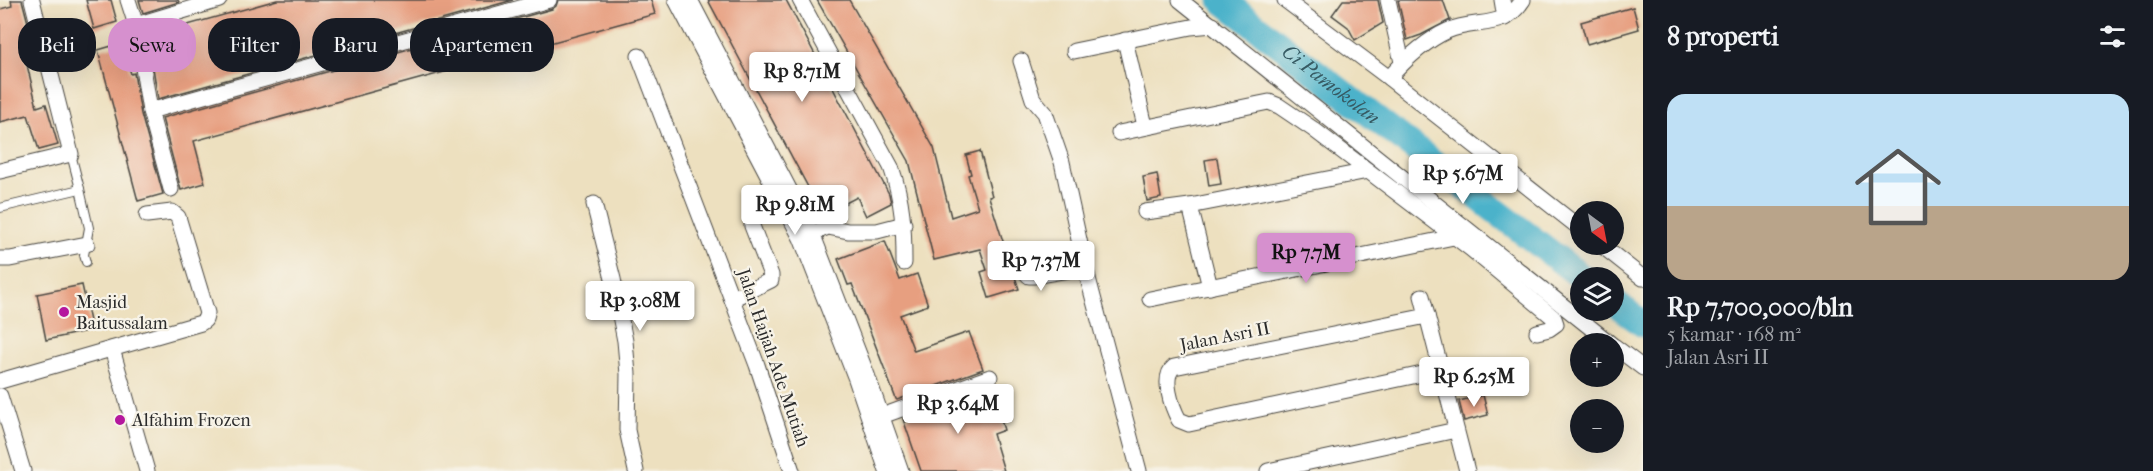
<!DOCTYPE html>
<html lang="id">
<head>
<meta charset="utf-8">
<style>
  :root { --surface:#171b24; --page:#20242c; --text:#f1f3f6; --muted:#9ea1a6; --line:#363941; --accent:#d690ce }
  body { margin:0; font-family:"IM FELL French Canon",serif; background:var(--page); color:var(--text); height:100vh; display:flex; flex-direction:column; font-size:22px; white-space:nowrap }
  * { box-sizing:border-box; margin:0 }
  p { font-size:20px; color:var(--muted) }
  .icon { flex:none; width:33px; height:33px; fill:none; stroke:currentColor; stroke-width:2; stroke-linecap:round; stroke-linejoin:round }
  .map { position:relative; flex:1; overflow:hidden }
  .side { display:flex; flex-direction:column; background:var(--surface); width:510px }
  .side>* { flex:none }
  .top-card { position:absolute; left:18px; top:18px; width:570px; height:54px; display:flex; gap:12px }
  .needle { width:39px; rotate:148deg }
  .fabs { position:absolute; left:1570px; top:201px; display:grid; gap:12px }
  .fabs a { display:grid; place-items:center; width:54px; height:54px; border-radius:50%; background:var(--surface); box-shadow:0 6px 24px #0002; font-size:30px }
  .price { position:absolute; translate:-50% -51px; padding:0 14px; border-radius:6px; background:#fff; color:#222; font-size:20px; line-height:39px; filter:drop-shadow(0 2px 3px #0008) }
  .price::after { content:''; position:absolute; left:50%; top:36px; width:18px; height:14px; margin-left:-9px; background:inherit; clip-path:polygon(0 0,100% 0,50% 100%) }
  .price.on { background:var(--accent); color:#111 }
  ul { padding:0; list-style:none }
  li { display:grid; align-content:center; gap:12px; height:318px; padding:0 24px }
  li+li { border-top:2px solid var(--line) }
  li span { display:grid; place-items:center; height:186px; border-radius:18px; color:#555 }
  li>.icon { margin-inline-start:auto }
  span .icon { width:108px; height:108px; fill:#fffc; stroke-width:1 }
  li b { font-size:26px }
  h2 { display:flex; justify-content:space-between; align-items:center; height:72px; padding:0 24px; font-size:26px }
  .chip { padding:0 21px; border-radius:24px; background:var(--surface); box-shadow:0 6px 24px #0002; font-size:21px; line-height:54px }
  .chip.on { background:var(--accent); color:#111 }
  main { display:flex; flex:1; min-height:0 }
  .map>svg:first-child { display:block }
</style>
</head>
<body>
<main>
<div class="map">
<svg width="1643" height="471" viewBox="0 0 1643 471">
  <rect width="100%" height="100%" fill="#f7f3e8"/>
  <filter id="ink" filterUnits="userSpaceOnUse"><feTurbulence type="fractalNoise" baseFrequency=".0167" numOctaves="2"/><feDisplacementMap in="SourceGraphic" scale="12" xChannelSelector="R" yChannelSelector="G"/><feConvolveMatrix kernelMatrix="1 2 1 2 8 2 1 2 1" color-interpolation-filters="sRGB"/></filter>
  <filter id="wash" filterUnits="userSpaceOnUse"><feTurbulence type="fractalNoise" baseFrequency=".008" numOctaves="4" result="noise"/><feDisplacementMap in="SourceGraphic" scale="24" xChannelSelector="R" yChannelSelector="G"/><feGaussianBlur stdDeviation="1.35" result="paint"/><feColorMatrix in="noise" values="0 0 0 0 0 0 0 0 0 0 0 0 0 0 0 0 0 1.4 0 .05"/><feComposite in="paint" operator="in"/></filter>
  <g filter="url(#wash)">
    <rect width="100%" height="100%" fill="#ede0bf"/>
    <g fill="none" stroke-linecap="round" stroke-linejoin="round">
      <!-- river -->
      <g stroke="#4bb2ca" stroke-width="27">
        <path id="s1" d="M1222,0L1583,278"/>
        <polyline points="1614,302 1643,324"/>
      </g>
    </g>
    <g id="blocks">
      <!-- building -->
      <g fill="#e79f80">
        <polygon points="11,0 22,0 34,46 23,48 37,107 46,104 58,145 39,150 28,115 0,122 0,9 12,6"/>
        <polygon points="86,0 111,0 117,22 94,29"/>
        <polygon points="139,0 178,0 179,2 143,13"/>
        <polygon points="277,0 513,0 158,99 148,36"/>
        <polygon points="558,0 651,0 655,14 194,141 205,183 181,190 162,118 552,9 556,6"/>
        <polygon points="708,0 786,0 889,194 891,203 866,216 857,197 823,215"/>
        <polygon points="817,0 849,0 934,148 951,217 978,208 968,175 971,174 966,155 980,151 992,196 989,197 1007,254 1005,263 1014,274 1019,289 989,298 981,272 987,270 980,249 934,260 909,161"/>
        <polygon points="1343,0 1378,0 1383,23 1355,40 1348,27 1332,15"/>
        <polygon points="1398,0 1443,0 1450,20 1421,35 1407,40"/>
        <polygon points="1633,7 1639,29 1587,44 1581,22"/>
        <polygon points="122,43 131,74 134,73 141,114 163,194 138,201 98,50"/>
        <polygon points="1217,158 1221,184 1209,186 1205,160"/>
        <polygon points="1157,174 1161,198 1147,201 1143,177"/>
        <polygon points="885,241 900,280 917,274 928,305 900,315 914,351 969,332 983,369 897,400 896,399 852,284 848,285 838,259"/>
        <polygon points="82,285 92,330 46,340 37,294"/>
        <polygon points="991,387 1004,430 993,434 1004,471 921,471 903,419"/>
        <polygon points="1483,395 1488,415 1464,421 1459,401"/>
      </g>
    </g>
  </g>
  <g filter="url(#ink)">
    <use href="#blocks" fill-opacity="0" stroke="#484641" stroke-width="1.5"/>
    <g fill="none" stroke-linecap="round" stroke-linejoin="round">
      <defs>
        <g id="service">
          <polyline points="71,154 80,189"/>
          <polyline points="0,208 80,189 89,228 84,255 86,262"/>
        </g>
        <g id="minor">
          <polyline points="128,0 136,25 150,111 171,189"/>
          <polyline points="676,0 801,238 856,379 887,471"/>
          <polyline points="690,0 812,233 867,375 901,471"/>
          <path d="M800,0L891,167C903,201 904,228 904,263"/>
          <polyline points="1180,0 1611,344"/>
          <polyline points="1285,0 1389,78 1581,229"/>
          <polyline points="1388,0 1402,62"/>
          <polyline points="1502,0 1505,18"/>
          <polyline points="136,25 219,0"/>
          <polyline points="1125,40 1145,126"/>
          <polyline points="1074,51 1191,27 1213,25"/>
          <polyline points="639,56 757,365 792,471"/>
          <polyline points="1021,61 1033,99 1045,113 1062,162 1085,267 1139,471"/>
          <path d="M1389,78C1405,60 1425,41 1447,31C1477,18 1503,31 1523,0"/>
          <polyline points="150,111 549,0"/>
          <polyline points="1119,133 1259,104 1269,102 1279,106 1313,129 1471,249 1554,318 1556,324 1549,329 1537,332"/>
          <polyline points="0,171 71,154 32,0"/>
          <polyline points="594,204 613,279 625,341 628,374 627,430 636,471"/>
          <polyline points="1190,206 1210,287"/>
          <polyline points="1145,212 1190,206 1368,171"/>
          <polyline points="805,236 828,227 848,231 877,231 904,224"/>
          <polyline points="1600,244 1643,278"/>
          <polyline points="0,259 10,259 87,244"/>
          <polyline points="1014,260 1029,276 1033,276 1085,267"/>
          <polyline points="1422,296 1467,471"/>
          <polyline points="732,299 771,280 771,275 752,226"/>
          <polyline points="1150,299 1454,237 1456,233"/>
          <path d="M1427,316L1174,367C1161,377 1172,407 1179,420L1189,424L1441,370"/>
          <polyline points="1614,346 1643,368"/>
          <polyline points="112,349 147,471"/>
          <polyline points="0,381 201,323 205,320 207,313 178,217 172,212 147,215"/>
          <polyline points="0,396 23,471"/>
          <polyline points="882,416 990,377"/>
          <polyline points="1268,471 1456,430"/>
        </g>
      </defs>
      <!-- service casing -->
      <use href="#service" stroke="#484641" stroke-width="10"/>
      <!-- minor casing -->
      <use href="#minor" stroke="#484641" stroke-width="17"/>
      <!-- service -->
      <use href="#service" stroke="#fff" stroke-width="8"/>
      <!-- minor -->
      <use href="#minor" stroke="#fff" stroke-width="15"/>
    </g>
  </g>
  <!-- markers -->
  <g fill="#b5179e" stroke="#f7f3e8" stroke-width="2">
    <circle cx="64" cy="312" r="6"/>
    <circle cx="120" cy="420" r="6"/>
  </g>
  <g text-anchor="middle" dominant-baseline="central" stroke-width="4.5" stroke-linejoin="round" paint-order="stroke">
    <!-- poi labels -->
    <g font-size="18" fill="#2b2b2b" stroke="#f7f3e8" text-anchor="start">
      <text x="76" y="302">Masjid<tspan x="76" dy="21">Baitussalam</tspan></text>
      <text x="132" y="420">Alfahim Frozen</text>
    </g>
    <!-- street labels -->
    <g font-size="18" fill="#2b2b2b" stroke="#f7f3e8">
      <text transform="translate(1225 337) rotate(-11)">Jalan Asri II</text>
      <text transform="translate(773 358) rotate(71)">Jalan Hajjah Ade Mutiah</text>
    </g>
    <!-- water labels -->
    <g font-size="20" font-style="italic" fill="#365a63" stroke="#f7f3e8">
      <text stroke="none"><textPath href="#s1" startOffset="138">Ci Pamokolan</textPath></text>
    </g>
  </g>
</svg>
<div class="fabs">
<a><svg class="needle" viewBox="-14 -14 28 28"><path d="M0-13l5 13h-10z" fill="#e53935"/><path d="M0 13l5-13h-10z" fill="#9ea1a6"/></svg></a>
<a><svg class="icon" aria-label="layers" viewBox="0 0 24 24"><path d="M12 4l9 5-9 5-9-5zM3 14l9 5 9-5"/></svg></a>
<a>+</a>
<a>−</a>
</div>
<b class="price" style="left:802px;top:103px">Rp 8.71M</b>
<b class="price" style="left:1463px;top:205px">Rp 5.67M</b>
<b class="price" style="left:795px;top:236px">Rp 9.81M</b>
<b class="price on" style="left:1306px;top:284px">Rp 7.7M</b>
<b class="price" style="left:1041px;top:292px">Rp 7.37M</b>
<b class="price" style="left:640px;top:332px">Rp 3.08M</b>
<b class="price" style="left:1474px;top:408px">Rp 6.25M</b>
<b class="price" style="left:958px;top:435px">Rp 3.64M</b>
<div class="top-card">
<a class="chip">Beli</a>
<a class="chip on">Sewa</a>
<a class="chip">Filter</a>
<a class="chip">Baru</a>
<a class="chip">Apartemen</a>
</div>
</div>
<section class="side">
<h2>8 properti<svg class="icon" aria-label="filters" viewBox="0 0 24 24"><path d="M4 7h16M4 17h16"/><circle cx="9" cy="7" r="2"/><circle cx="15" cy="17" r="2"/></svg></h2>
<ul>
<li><span style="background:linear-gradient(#bfe0f5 60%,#b9a48a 0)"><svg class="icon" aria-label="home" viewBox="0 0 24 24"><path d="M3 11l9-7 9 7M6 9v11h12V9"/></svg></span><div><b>Rp 7,700,000/bln</b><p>5 kamar · 168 m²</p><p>Jalan Asri II</p></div></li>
</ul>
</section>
</main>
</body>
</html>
